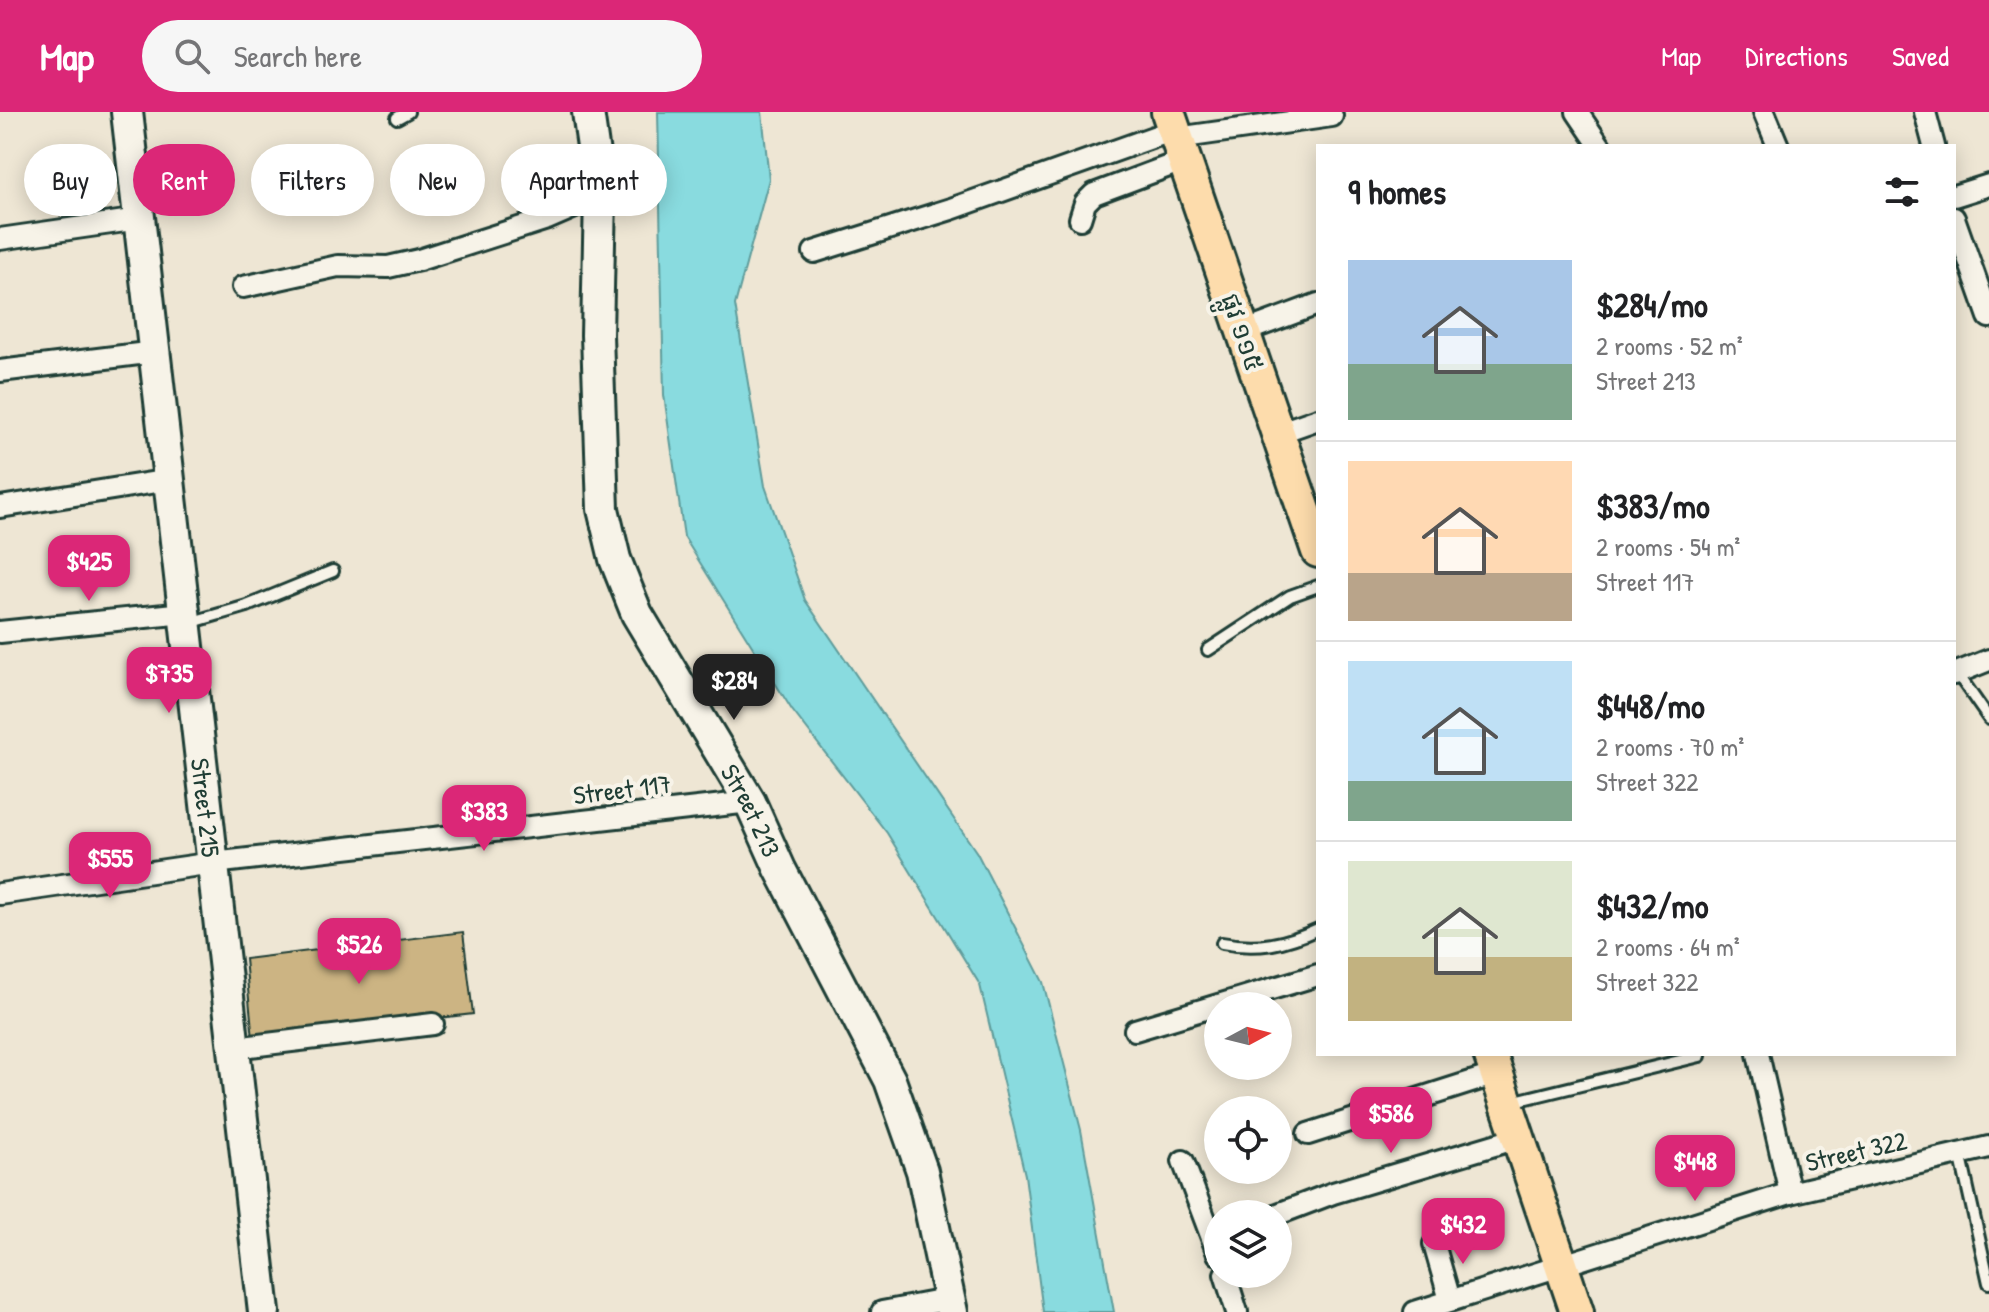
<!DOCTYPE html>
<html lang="en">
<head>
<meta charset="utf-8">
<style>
  :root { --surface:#fff; --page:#f6f6f6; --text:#202124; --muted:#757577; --line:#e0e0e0; --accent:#db2777 }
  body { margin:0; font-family:"Patrick Hand","Noto Sans Khmer",sans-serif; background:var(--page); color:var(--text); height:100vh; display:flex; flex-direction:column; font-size:30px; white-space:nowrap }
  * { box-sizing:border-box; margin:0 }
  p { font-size:26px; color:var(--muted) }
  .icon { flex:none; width:44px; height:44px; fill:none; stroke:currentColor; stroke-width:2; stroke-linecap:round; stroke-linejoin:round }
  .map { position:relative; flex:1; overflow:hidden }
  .side { position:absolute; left:1316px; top:32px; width:640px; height:912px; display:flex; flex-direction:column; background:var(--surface); border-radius:0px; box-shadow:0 4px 20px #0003 }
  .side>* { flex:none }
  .hud { position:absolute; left:24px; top:32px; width:760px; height:72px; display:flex; gap:16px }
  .needle { width:52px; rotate:83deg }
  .buttons { position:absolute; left:1204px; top:880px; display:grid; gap:16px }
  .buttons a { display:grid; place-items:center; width:88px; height:88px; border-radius:50%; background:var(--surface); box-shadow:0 4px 20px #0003; font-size:40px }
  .price { position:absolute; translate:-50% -68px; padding:0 18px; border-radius:16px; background:var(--accent); color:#fff; font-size:26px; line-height:52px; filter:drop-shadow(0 2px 4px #0008) }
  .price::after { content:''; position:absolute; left:50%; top:48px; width:24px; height:18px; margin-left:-12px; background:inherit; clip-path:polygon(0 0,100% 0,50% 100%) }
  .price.current { background:#222; color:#fff }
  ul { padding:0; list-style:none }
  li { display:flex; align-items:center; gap:24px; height:200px; padding:0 32px }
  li+li { border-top:2px solid var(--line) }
  li span { display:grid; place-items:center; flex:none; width:224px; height:160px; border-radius:0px; color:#555 }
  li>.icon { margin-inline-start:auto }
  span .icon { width:96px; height:96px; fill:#fffc; stroke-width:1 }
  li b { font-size:34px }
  h2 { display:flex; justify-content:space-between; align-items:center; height:96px; padding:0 32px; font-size:34px }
  .pill { padding:0 28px; border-radius:36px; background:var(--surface); box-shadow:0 4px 20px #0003; font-size:28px; line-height:72px }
  .pill.current { background:var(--accent); color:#fff }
  header { display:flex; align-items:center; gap:48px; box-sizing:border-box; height:112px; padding:0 40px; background:var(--accent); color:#fff }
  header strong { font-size:38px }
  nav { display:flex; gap:44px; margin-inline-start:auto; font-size:28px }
  .search { width:560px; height:72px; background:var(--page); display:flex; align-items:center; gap:20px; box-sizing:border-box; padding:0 28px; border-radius:44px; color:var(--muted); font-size:30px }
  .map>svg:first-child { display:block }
</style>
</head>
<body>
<header>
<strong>Map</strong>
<div class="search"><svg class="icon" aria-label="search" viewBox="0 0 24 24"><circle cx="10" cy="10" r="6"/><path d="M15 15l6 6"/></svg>Search here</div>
<nav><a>Map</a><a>Directions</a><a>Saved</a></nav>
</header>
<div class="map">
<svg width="1989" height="1200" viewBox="0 0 1989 1200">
  <rect width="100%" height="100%" fill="#eee6d4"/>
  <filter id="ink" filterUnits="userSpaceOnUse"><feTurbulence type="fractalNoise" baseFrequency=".0125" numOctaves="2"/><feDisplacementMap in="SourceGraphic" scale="16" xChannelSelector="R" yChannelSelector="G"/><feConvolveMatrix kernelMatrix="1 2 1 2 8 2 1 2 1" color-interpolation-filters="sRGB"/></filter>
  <g filter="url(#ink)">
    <!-- water -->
    <polygon fill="#89dbdf" stroke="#5f9c9b" stroke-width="2" points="658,0 762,0 769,67 735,193 765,374 805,488 977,741 1043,870 1081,1018 1114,1200 1043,1200 1025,1063 980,873 887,721 792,598 684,425 664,283"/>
    <!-- building -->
    <polygon fill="#ccb483" stroke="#1f3d34" stroke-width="2" points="463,820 473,902 253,927 245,847"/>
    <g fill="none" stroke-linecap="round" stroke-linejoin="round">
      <defs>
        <g id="lane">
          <polyline points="397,6 408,0"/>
          <polyline points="189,511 247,494 333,459"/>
          <polyline points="1208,538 1290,484 1318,474"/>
          <polyline points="1957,561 1989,607"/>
          <path d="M1222,831C1258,838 1285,832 1318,817"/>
          <polyline points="1511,990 1700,944"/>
          <polyline points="1960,1041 1989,1171"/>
        </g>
        <g id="street">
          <polyline points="1577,0 1600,34"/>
          <polyline points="1764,0 1778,34"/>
          <polyline points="1925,0 1934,34"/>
          <polyline points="1177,26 1332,4"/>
          <polyline points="1954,84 1989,73"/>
          <polyline points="1954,106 1989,205"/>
          <polyline points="1080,107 1085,91 1094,82 1185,48"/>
          <polyline points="0,127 139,107"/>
          <polyline points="814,140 951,97 1165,21 1173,14"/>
          <polyline points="243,175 338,154 388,155 419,148 547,107 600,84"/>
          <polyline points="1243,220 1318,192"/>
          <polyline points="0,259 155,240"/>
          <polyline points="1278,321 1318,307"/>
          <polyline points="0,395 169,368"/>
          <polyline points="0,520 184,501"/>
          <polyline points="1954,562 1989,548"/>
          <polyline points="0,782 213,751 750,690"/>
          <polyline points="1135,918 1318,863"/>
          <polyline points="234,936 433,912"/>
          <polyline points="1758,942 1790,1081"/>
          <polyline points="1308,1022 1496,962"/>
          <polyline points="1183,1049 1218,1142"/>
          <polyline points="1278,1102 1333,1081 1518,1026"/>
          <polyline points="1434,1132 1450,1188"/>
          <polyline points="1225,1162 1237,1200"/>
          <polyline points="882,1200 951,1187"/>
          <polyline points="1415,1200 1790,1081 1989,1035"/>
        </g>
        <g id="secondary">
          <path id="s1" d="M127,0L264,1200"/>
          <path id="s2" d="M588,0L600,84L597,223L603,397L615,447L637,502L750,690L780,757L890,968L922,1059L952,1200"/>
        </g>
        <g id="primary">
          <polyline points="1168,0 1318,439"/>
          <polyline points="1490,942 1577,1200"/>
        </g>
      </defs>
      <!-- lane casing -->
      <use href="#lane" stroke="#1f3d34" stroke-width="16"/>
      <!-- street casing -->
      <use href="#street" stroke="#1f3d34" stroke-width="26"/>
      <!-- secondary casing -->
      <use href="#secondary" stroke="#1f3d34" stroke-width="36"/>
      <!-- primary casing -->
      <use href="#primary" stroke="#1f3d34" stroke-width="38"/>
      <!-- lane -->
      <use href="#lane" stroke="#f7f3e8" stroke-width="10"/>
      <!-- street -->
      <use href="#street" stroke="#f7f3e8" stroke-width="20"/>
      <!-- secondary -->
      <use href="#secondary" stroke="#f7f3e8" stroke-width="30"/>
      <!-- primary -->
      <use href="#primary" stroke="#fddcac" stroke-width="32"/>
    </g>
  </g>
  <g text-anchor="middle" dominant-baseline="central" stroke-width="8" stroke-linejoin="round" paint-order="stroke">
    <!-- street labels -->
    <g font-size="26" fill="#1f3d34" stroke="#f7f3e8">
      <text transform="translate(1243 220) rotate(71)">ផ្លូវ ១១៥</text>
      <text transform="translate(622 677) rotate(-7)">Street 117</text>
      <text stroke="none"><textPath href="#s1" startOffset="700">Street 215</textPath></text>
      <text stroke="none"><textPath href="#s2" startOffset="736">Street 213</textPath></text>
      <text transform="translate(1856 1039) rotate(-13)">Street 322</text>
    </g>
  </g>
</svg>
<div class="buttons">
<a><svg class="needle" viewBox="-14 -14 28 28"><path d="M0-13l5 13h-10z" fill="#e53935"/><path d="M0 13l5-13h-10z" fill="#757577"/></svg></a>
<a><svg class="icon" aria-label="locate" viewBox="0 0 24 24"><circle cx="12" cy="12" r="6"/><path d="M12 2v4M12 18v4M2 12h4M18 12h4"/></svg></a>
<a><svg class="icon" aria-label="layers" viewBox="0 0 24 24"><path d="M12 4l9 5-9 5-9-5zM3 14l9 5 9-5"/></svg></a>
</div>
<b class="price" style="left:89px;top:491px">$425</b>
<b class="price" style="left:169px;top:603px">$735</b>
<b class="price current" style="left:734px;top:610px">$284</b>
<b class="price" style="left:484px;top:741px">$383</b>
<b class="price" style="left:110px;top:788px">$555</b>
<b class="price" style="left:359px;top:874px">$526</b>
<b class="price" style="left:1391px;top:1043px">$586</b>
<b class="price" style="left:1695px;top:1091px">$448</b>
<b class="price" style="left:1463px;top:1154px">$432</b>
<div class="hud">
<a class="pill">Buy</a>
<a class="pill current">Rent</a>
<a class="pill">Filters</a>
<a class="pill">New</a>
<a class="pill">Apartment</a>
</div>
<section class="side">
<h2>9 homes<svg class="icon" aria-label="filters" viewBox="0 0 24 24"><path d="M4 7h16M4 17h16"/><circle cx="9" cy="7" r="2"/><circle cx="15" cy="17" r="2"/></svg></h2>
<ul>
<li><span style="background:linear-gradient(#a9c7e8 65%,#7fa58c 0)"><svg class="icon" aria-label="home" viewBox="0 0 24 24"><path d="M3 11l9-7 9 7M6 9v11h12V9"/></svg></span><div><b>$284/mo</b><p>2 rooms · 52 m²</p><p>Street 213</p></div></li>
<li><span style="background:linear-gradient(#ffd9b3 70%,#b9a48a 0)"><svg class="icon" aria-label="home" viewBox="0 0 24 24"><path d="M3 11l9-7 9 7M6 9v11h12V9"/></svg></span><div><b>$383/mo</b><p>2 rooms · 54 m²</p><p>Street 117</p></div></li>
<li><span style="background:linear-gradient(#bfe0f5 75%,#7fa58c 0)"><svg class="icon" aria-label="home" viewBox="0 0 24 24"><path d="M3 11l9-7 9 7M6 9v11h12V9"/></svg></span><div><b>$448/mo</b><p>2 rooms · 70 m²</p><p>Street 322</p></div></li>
<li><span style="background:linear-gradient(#dfe7d0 60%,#c2b280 0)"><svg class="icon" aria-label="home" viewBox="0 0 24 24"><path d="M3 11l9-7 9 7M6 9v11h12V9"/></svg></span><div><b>$432/mo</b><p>2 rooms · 64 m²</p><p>Street 322</p></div></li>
</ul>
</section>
</div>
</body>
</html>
